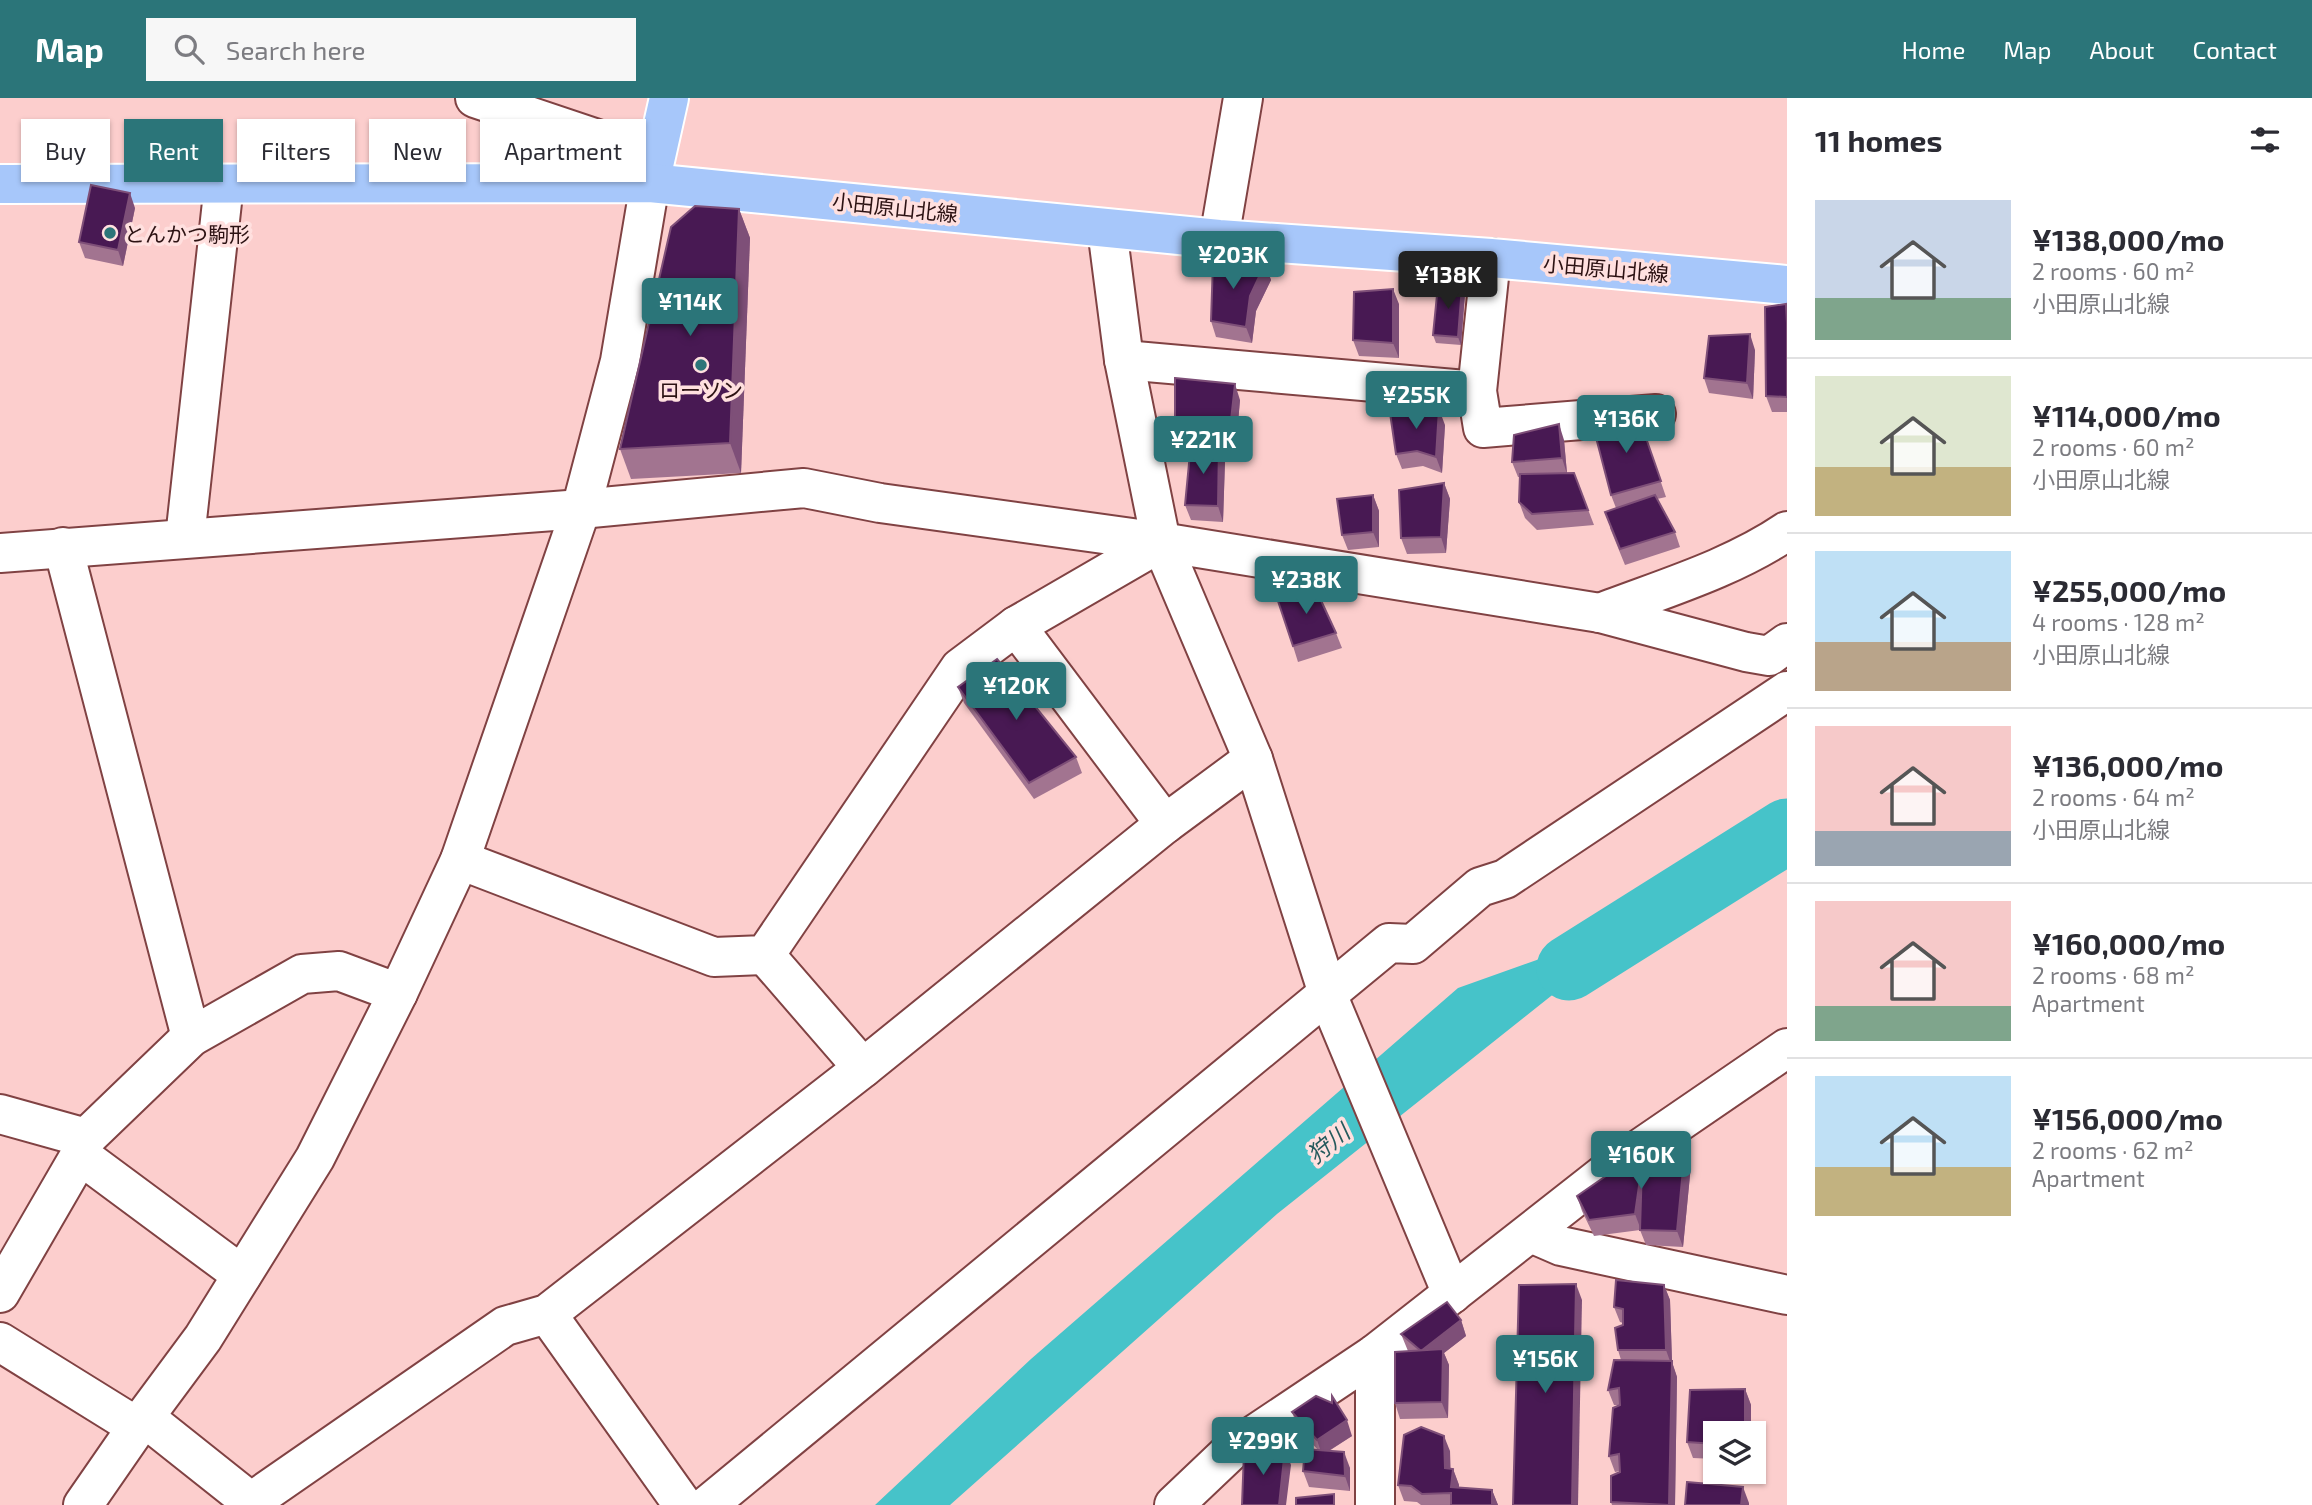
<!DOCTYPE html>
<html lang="en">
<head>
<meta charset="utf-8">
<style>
  :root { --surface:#fff; --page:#f7f7f7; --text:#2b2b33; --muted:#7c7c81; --line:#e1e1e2; --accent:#2b7579 }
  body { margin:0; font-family:"Exo 2","Noto Sans JP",sans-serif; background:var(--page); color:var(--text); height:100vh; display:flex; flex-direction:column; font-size:26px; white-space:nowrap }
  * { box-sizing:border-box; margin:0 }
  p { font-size:23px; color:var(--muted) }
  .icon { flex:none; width:38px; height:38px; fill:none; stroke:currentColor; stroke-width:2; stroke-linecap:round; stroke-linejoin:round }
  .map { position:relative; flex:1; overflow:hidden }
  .sheet { display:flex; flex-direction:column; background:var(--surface); width:525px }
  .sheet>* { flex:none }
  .top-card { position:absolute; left:21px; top:21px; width:665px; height:63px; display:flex; gap:14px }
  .buttons { position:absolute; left:1703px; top:1323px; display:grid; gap:14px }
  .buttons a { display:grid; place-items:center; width:63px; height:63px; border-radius:0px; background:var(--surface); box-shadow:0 2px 5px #0004; font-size:35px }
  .price { position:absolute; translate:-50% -60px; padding:0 16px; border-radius:7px; background:var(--accent); color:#fff; font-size:23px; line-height:46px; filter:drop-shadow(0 2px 4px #0008) }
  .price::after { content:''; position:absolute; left:50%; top:42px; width:21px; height:16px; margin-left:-10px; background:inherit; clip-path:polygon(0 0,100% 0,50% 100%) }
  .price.selected { background:#222; color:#fff }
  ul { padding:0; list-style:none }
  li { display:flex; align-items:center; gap:21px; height:175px; padding:0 28px }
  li+li { border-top:2px solid var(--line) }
  li span { display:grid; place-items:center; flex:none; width:196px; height:140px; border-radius:0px; color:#555 }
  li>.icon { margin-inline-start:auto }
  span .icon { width:84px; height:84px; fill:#fffc; stroke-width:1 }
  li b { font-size:30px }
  h2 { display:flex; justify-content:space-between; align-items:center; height:84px; padding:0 28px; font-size:30px }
  .pill { padding:0 24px; border-radius:0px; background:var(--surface); box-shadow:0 2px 5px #0004; font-size:24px; line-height:63px }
  .pill.selected { background:var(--accent); color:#fff }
  header { display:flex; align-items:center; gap:42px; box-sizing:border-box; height:98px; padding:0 35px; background:var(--accent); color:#fff }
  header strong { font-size:33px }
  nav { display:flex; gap:38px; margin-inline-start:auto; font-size:24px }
  .search { width:490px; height:63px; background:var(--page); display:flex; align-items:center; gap:18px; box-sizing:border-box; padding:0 24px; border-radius:0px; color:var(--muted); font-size:26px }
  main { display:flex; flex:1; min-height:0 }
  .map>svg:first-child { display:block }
</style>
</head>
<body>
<header>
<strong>Map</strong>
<div class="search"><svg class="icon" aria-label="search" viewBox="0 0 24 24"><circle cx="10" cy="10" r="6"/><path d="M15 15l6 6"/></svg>Search here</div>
<nav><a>Home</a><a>Map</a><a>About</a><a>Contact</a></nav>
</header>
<main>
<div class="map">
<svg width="1787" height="1407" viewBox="0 0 1787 1407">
  <rect width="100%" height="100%" fill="#fccecd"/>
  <!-- water -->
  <polygon fill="#46c3c9" points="1644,824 1277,1116 950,1407 875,1407 1031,1261 1458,890"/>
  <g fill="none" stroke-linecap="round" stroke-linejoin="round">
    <!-- river -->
    <polyline stroke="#46c3c9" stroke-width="65" points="1569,870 1787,733"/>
    <defs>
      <g id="minor">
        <polyline points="1107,131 1124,262 1161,444 1253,661 1332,908 1452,1196"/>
        <polyline points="1219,141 1243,0"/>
        <polyline points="1491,160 1477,293 1483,330 1656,316"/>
        <polyline points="1124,262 1477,293"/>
        <polyline points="185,440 224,86"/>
        <polyline points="63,449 191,939"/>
        <polyline points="0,455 581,411 804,390 880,405 1161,444 1600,515 1746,554 1769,558 1787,545"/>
        <path d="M1600,515C1662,491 1731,471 1787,433"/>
        <polyline points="1016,528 1165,726"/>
        <polyline points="460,762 714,859 765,857 960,570 1016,528 1161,444"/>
        <polyline points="765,857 863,970"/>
        <polyline points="0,1016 86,1040"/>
        <polyline points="80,1057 242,1177"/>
        <polyline points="1531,1135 1561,1148 1787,1197"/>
        <polyline points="0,1195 80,1057 86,1040 191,939 302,876 339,873 398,895"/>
        <polyline points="547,1216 683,1407"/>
        <polyline points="0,1244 137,1329"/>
        <polyline points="1375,1256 1375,1407"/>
        <polyline points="144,1319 251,1404 505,1228 547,1216 863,970 1165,726 1253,661"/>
        <polyline points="83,1407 137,1329 203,1240 315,1060 398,895 460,762 581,411 620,263 650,85 609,45 475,0"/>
        <polyline points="708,1407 1383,850 1389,845 1413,846 1480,789 1505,781 1787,593"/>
        <polyline points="1174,1407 1233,1351 1375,1256 1616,1067 1787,950"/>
      </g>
      <g id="major">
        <polyline points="650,85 669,0"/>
        <polyline points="0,86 650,85 1219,141 1491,160 1787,187"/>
      </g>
    </defs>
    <!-- minor casing -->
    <use href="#minor" stroke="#804243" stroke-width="42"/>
    <!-- major casing -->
    <use href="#major" stroke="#fff" stroke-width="42"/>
    <!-- minor -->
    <use href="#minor" stroke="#fff" stroke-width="38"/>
    <!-- major -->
    <use href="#major" stroke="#a7c7fa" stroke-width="38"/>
  </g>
  <!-- wall -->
  <g fill="#a27490">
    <polygon points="135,110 123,168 85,160 79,144"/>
    <polygon points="739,111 750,140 741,375 631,381 620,351"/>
    <polygon points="1265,166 1271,182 1256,213 1252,245 1216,239 1211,223"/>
    <polygon points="1465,196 1461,247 1436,245 1433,237"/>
    <polygon points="1399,206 1399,260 1359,258 1353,242"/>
    <polygon points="1787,209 1787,314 1772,314 1766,298"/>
    <polygon points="1755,252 1753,301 1709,295 1704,280"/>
    <polygon points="1240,302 1236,347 1213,347 1219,347 1225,363 1223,424 1191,422 1185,407 1203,346 1181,341 1175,326"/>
    <polygon points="1638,317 1666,399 1657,401 1675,434 1680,449 1625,467 1610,430 1616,410 1611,397"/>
    <polygon points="1445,327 1442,375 1423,368 1402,371 1396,356"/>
    <polygon points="1564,342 1567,375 1574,375 1594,427 1537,432 1525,420 1519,404 1519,379 1518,379 1512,364"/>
    <polygon points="1444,385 1450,401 1446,455 1407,456 1401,440"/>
    <polygon points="1373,397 1379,413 1379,449 1348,452 1342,437"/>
    <polygon points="1336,535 1342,550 1298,564 1293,548"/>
    <polygon points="958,589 1076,659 1082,675 1034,701 964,605"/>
    <polygon points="1691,1067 1683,1149 1646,1147 1640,1132 1594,1138 1582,1113 1577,1098"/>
    <polygon points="1664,1187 1670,1202 1672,1264 1677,1279 1675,1407 1612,1407 1611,1404 1620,1373 1615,1374 1609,1358 1620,1307 1614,1307 1608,1292 1621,1262 1618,1252 1623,1227 1623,1225 1620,1224 1614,1209"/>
    <polygon points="1461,1222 1466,1238 1444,1255 1449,1267 1448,1320 1400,1321 1395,1305 1408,1253 1401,1236"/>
    <polygon points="1745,1291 1751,1307 1751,1335 1715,1335 1715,1361 1693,1360 1687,1344"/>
    <polygon points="1292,1314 1352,1338 1329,1353 1350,1370 1350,1393 1309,1389 1303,1373 1318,1352 1298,1330"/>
    <polygon points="1450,1353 1450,1371 1453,1371 1459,1387 1459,1389 1492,1392 1498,1407 1421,1407 1417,1404 1404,1403 1398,1387"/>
  </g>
  <!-- shaded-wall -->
  <g fill="#7e4f78">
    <polygon points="130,95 135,110 123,168 118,152"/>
    <polygon points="739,111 750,140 741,375 730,345"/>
    <polygon points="1265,166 1271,182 1256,213 1252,245 1246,229 1250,198"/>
    <polygon points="1462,188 1465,196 1461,247 1458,239"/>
    <polygon points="1393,191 1399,206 1399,260 1393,245"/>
    <polygon points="1750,236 1755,252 1753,301 1747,285"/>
    <polygon points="1235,286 1240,302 1236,347 1230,331"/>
    <polygon points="1439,311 1445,327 1442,375 1436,359"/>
    <polygon points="1559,326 1564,342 1567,376 1562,360"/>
    <polygon points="1219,347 1225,363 1223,424 1218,408"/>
    <polygon points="1444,385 1450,401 1446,455 1441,439"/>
    <polygon points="1373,397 1379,413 1379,449 1373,434"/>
    <polygon points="1685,1051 1691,1067 1683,1149 1677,1133"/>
    <polygon points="1642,1067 1641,1132 1635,1116"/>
    <polygon points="1576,1186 1582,1202 1578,1407 1572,1407"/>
    <polygon points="1664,1187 1670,1202 1672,1264 1677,1279 1675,1407 1669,1407 1671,1266 1666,1252"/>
    <polygon points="1461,1222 1466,1238 1444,1255 1449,1267 1448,1320 1421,1253"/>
    <polygon points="1745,1291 1751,1307 1751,1335 1749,1335 1745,1324"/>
    <polygon points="1347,1322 1352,1338 1322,1357 1317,1342"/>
    <polygon points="1735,1326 1739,1335 1734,1335"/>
    <polygon points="1444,1338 1450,1353 1451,1385 1445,1370"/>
    <polygon points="1285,1351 1291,1367 1286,1407 1279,1407"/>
    <polygon points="1344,1354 1350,1370 1350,1393 1345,1378"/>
    <polygon points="1453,1371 1459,1387 1457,1404 1451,1389"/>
    <polygon points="1743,1389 1749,1405 1749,1407 1741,1407"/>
    <polygon points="1492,1392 1498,1407 1492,1407"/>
  </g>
  <!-- building -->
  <g fill="#481953" stroke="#7e4f78" stroke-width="2">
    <polygon points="91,87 130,95 118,152 79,144"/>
    <polygon points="695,108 739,111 730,345 620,351 671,129"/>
    <polygon points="1213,164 1265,166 1250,198 1246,229 1211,223"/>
    <polygon points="1438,187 1462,188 1458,239 1433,237"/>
    <polygon points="1393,191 1393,245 1353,242 1354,194"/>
    <polygon points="1786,206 1787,225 1787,299 1766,298 1765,209"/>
    <polygon points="1750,236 1747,285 1704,280 1709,238"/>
    <polygon points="1175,280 1235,286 1230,331 1199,331 1175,326"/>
    <polygon points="1439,311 1436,359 1417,353 1396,356 1390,315"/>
    <polygon points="1638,317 1661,383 1611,397 1593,328"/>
    <polygon points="1559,326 1562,360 1512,364 1514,337"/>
    <polygon points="1191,345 1219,347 1218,408 1185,407"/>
    <polygon points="1574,375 1588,412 1532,416 1519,404 1520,376"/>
    <polygon points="1444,385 1441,439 1401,440 1399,392"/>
    <polygon points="1373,397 1373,434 1342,437 1337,401"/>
    <polygon points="1655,397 1675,434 1620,451 1605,414"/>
    <polygon points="1312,483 1336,535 1293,548 1278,503"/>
    <polygon points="997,561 1076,659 1029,685 958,589"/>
    <polygon points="1685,1051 1677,1133 1640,1132 1642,1067 1635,1116 1589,1122 1577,1098 1642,1053"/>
    <polygon points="1616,1182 1664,1187 1666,1252 1618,1252 1615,1230 1623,1227 1623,1211 1614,1209"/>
    <polygon points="1576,1186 1572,1407 1513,1407 1519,1187"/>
    <polygon points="1447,1204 1461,1222 1421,1253 1401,1236"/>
    <polygon points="1443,1251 1442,1304 1395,1305 1395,1254"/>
    <polygon points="1614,1262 1672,1263 1669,1407 1611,1404 1611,1378 1620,1374 1619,1356 1609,1358 1613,1310 1620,1307 1619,1290 1608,1292"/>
    <polygon points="1745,1291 1745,1324 1735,1326 1734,1335 1715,1335 1715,1346 1687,1344 1690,1292"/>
    <polygon points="1316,1298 1332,1305 1332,1298 1347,1322 1317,1342 1292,1314"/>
    <polygon points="1421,1329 1444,1338 1445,1370 1453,1371 1451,1389 1492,1392 1492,1407 1451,1407 1451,1395 1422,1396 1411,1388 1398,1387 1404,1337"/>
    <polygon points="1285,1351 1279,1407 1242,1407 1244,1354"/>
    <polygon points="1305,1351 1344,1354 1345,1378 1303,1373"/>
    <polygon points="1687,1384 1743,1389 1741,1407 1685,1407"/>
    <polygon points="1334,1396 1334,1407 1296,1407 1296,1400"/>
  </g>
  <!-- markers -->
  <g fill="#2b7579" stroke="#ffe0df" stroke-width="2.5">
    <circle cx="110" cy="135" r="7"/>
    <circle cx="701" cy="267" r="7"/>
  </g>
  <g text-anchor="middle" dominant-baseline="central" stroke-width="7" stroke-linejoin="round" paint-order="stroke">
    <!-- street labels -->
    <g font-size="21" fill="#2c1213" stroke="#ffe0df">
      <text transform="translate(895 109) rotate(6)">小田原山北線</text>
      <text transform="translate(1606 170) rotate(5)">小田原山北線</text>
    </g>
    <!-- poi labels -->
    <g font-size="21" fill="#2c1213" stroke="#ffe0df" text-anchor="start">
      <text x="124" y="135">とんかつ駒形</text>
      <text x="701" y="291" text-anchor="middle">ローソン</text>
    </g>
    <!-- water labels -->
    <g font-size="23" font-style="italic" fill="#265a5d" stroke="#ffe0df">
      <text transform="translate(1328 1045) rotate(-39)">狩川</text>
    </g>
  </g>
</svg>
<div class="buttons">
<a><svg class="icon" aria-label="layers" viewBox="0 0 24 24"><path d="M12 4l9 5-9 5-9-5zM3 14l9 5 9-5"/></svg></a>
</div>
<b class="price" style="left:1233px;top:193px">¥203K</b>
<b class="price selected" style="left:1448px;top:213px">¥138K</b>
<b class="price" style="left:690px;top:240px">¥114K</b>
<b class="price" style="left:1416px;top:333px">¥255K</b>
<b class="price" style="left:1626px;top:357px">¥136K</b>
<b class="price" style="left:1203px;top:378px">¥221K</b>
<b class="price" style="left:1306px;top:518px">¥238K</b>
<b class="price" style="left:1016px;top:624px">¥120K</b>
<b class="price" style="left:1641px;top:1093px">¥160K</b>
<b class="price" style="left:1545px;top:1297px">¥156K</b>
<b class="price" style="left:1263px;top:1379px">¥299K</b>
<div class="top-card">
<a class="pill">Buy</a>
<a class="pill selected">Rent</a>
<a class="pill">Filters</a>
<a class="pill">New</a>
<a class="pill">Apartment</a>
</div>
</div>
<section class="sheet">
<h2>11 homes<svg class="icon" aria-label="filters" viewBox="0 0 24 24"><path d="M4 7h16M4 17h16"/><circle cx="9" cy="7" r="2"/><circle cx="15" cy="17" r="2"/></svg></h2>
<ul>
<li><span style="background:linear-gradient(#c9d6e8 70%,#7fa58c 0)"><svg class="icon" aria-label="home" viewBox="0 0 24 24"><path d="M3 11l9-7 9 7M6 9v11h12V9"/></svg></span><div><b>¥138,000/mo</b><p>2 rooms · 60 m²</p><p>小田原山北線</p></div></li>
<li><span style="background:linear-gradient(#dfe7d0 65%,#c2b280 0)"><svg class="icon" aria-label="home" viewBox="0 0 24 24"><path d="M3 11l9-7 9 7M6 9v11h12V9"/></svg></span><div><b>¥114,000/mo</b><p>2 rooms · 60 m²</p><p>小田原山北線</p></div></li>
<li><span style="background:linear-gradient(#bfe0f5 65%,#b9a48a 0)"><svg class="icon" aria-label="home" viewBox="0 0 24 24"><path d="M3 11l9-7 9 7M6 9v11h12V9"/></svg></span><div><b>¥255,000/mo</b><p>4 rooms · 128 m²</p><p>小田原山北線</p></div></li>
<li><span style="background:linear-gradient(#f6c9c9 75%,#9aa5b1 0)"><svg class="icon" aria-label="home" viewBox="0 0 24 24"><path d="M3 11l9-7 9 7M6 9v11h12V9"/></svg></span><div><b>¥136,000/mo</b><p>2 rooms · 64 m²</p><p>小田原山北線</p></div></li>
<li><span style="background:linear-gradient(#f6c9c9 75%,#7fa58c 0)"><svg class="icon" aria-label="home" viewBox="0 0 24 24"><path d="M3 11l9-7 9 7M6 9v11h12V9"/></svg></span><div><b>¥160,000/mo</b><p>2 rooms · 68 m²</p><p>Apartment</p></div></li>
<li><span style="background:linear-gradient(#bfe0f5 65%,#c2b280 0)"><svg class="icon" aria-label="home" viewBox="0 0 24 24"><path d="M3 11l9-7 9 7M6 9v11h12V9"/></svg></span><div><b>¥156,000/mo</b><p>2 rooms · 62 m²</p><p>Apartment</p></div></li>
</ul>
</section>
</main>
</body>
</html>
